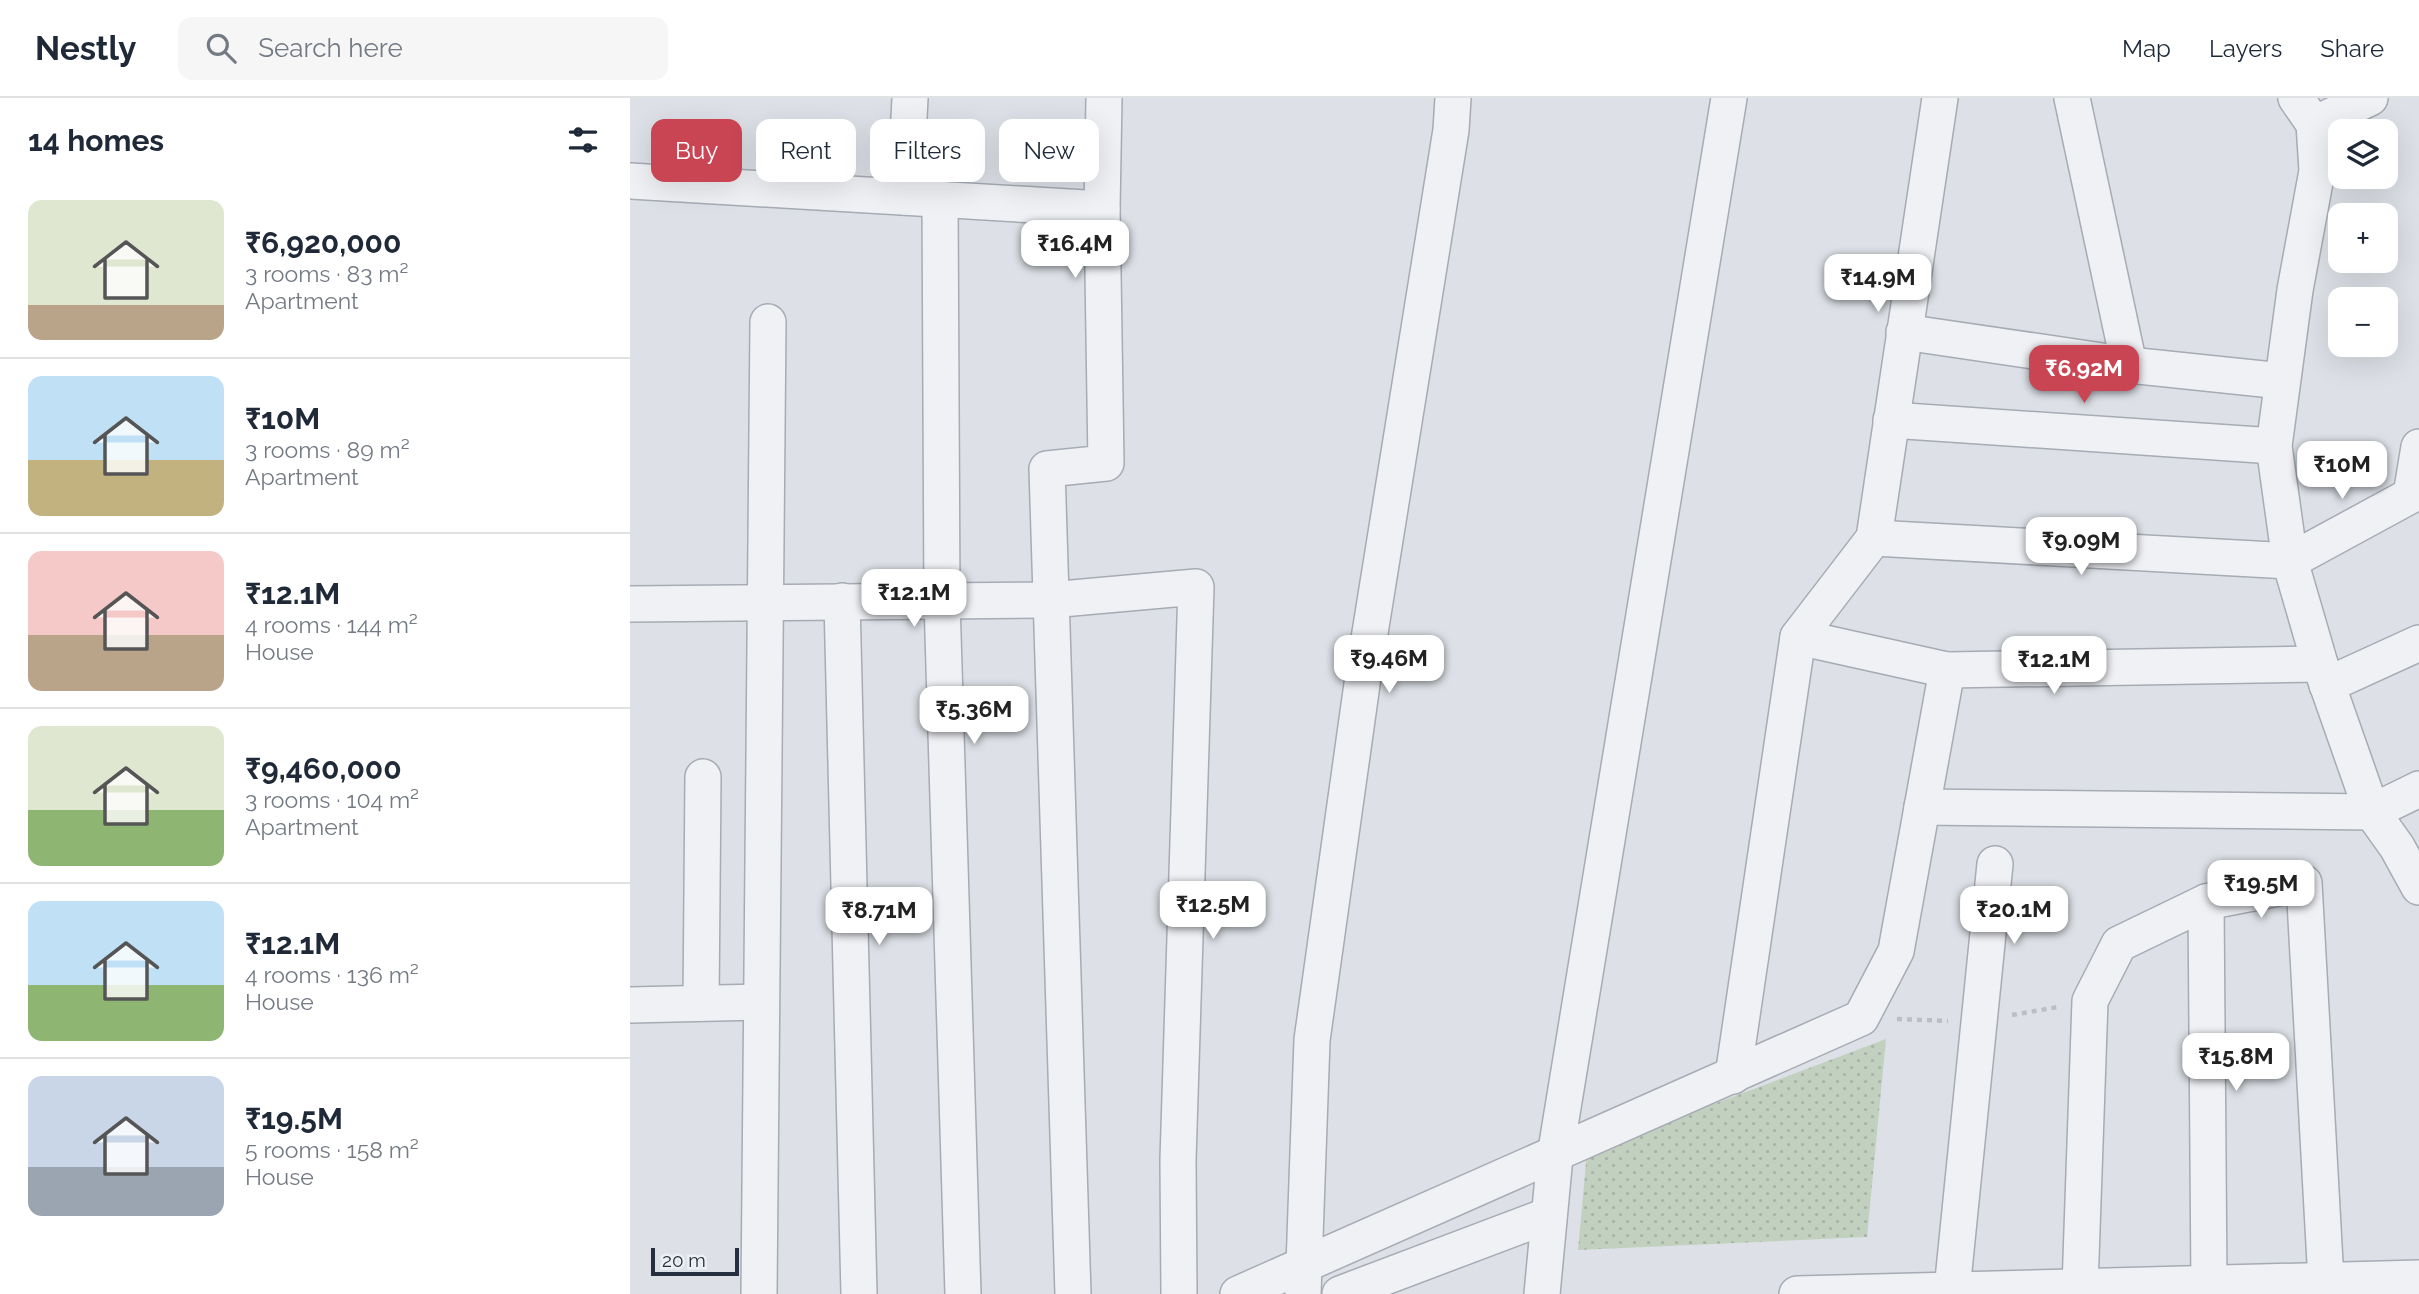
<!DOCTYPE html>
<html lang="en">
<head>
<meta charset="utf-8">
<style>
  :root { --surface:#fff; --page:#f6f6f7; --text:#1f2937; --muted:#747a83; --line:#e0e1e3; --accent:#c94553 }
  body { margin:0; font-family:Raleway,sans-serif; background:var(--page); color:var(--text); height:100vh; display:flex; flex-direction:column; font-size:26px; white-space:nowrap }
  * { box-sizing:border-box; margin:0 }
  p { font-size:23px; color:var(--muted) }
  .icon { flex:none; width:38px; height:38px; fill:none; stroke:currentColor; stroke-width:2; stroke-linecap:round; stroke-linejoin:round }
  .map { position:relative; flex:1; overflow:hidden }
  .drawer { display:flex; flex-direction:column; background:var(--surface); width:630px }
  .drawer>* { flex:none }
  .hud { position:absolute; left:21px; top:21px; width:665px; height:63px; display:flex; gap:14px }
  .fabs { position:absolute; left:1698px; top:21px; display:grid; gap:14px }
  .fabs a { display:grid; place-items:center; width:70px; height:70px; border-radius:14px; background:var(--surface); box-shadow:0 7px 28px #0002; font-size:35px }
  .scale { position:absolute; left:21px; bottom:18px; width:88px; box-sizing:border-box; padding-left:7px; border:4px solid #272e3d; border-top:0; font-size:19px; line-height:24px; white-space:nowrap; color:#272e3d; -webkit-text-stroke:5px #eceff4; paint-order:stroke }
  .price { position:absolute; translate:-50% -60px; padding:0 16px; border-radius:14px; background:#fff; color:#222; font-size:23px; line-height:46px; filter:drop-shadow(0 2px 4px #0008) }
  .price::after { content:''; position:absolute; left:50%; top:42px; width:21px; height:16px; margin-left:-10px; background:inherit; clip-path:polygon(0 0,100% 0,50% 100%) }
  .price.active { background:var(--accent); color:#fff }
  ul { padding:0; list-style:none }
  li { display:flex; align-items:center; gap:21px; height:175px; padding:0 28px }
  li+li { border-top:2px solid var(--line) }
  li span { display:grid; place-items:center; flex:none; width:196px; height:140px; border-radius:14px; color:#555 }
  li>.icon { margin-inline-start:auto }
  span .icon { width:84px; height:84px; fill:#fffc; stroke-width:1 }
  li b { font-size:30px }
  h2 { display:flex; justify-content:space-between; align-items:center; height:84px; padding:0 28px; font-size:30px }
  .pill { padding:0 24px; border-radius:14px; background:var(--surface); box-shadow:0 7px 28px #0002; font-size:24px; line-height:63px }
  .pill.active { background:var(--accent); color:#fff }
  header { display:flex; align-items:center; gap:42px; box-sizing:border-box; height:98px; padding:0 35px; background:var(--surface); border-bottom:2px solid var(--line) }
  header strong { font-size:33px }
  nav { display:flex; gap:38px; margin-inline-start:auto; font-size:24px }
  .search { width:490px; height:63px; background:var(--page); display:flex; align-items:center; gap:18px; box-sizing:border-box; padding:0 24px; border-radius:14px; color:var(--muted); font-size:26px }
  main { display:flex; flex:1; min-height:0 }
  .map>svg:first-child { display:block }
</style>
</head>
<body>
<header>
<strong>Nestly</strong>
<div class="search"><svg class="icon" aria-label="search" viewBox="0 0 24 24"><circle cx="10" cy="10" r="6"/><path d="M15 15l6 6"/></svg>Search here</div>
<nav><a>Map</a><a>Layers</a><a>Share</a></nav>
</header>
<main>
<section class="drawer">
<h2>14 homes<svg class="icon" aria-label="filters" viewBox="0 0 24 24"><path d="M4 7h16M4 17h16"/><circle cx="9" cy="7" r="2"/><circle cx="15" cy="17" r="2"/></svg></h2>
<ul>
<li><span style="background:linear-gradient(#dfe7d0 75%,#b9a48a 0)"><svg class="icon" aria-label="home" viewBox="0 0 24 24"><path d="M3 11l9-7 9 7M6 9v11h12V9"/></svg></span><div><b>₹6,920,000</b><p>3 rooms · 83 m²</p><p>Apartment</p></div></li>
<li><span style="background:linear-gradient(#bfe0f5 60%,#c2b280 0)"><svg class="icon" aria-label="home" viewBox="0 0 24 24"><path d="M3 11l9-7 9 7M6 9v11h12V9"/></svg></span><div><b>₹10M</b><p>3 rooms · 89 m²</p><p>Apartment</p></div></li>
<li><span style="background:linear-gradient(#f6c9c9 60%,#b9a48a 0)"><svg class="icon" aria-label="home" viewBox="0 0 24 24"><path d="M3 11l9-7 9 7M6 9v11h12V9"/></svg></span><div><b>₹12.1M</b><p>4 rooms · 144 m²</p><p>House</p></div></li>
<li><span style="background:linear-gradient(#dfe7d0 60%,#8fb573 0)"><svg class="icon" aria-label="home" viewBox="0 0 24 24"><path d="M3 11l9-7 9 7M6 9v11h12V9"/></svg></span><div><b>₹9,460,000</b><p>3 rooms · 104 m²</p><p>Apartment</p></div></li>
<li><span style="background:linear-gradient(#bfe0f5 60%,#8fb573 0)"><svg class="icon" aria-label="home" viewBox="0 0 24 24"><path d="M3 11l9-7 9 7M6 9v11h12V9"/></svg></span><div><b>₹12.1M</b><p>4 rooms · 136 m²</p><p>House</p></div></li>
<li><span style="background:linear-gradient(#c9d6e8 65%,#9aa5b1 0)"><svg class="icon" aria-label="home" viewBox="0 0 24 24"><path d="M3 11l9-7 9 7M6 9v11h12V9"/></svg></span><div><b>₹19.5M</b><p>5 rooms · 158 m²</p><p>House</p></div></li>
</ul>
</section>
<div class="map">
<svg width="1789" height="1196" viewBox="0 0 1789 1196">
  <defs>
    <pattern id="grass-dots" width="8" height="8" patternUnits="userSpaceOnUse" patternTransform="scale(1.75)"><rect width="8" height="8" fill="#c2d0bf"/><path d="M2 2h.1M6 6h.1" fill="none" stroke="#a7b3a5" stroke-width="1.8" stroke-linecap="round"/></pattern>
  </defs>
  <rect width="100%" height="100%" fill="#dde1e7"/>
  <!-- grass -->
  <polygon fill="url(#grass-dots)" points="1256,941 1237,1139 948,1152 957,1054"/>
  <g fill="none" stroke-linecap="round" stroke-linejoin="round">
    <defs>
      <g id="minor">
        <polyline points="1442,0 1499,267"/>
        <polyline points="1666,0 1684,26 1687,73 1665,192 1644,348 1660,463 1690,566 1742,714 1767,749 1789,789"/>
        <polyline points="1684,26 1740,0"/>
        <polyline points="0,83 472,111"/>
        <polyline points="275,99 280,0"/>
        <polyline points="310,101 312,503 333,1196"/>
        <polyline points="1274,234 1499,267 1652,283"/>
        <polyline points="1261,322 1644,348"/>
        <polyline points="1781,397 1789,349"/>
        <polyline points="1244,440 1660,463 1789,393"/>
        <polyline points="212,503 229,1196"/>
        <polyline points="0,506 420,502 566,489 548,1062 549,1196"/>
        <polyline points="1168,539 1317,572 1690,566"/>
        <polyline points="1697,587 1789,545"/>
        <polyline points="1292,709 1742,714 1789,691"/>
        <polyline points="1576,804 1579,1186"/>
        <polyline points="71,905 73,679"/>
        <polyline points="0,907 131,904"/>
        <polyline points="1103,978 1168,539 1244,440 1310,0"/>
        <polyline points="1450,1189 1460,903 1489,846 1576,804 1674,785 1696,1183"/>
        <polyline points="1322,1192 1365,766"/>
        <polyline points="129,1196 138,224"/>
        <polyline points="443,1196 417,371 476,365 472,111 474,0"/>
        <polyline points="608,1196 1231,920 1266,853 1317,572"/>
        <polyline points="673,1196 682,942 734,572 821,32 823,0"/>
        <polyline points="710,1196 919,1117"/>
        <polyline points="912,1196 925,1058 1099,0"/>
        <polyline points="1167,1196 1789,1180"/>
      </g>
    </defs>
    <!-- minor casing -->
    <use href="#minor" stroke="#a6abb4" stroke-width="38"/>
    <!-- path -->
    <g stroke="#bcbec5" stroke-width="4.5" stroke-dasharray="5 5" stroke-linecap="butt">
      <polyline points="1382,917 1428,909"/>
      <polyline points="1267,921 1318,923"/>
    </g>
    <!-- minor -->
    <use href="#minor" stroke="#f0f1f5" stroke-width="35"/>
  </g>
</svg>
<div class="fabs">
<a><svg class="icon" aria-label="layers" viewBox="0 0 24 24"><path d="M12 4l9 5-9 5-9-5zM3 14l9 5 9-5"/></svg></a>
<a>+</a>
<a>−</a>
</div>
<div class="scale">20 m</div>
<b class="price" style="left:445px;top:182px">₹16.4M</b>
<b class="price" style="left:1248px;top:216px">₹14.9M</b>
<b class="price active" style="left:1454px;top:307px">₹6.92M</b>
<b class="price" style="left:1712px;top:403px">₹10M</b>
<b class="price" style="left:1451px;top:479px">₹9.09M</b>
<b class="price" style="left:284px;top:531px">₹12.1M</b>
<b class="price" style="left:759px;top:597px">₹9.46M</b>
<b class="price" style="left:1424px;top:598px">₹12.1M</b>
<b class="price" style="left:344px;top:648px">₹5.36M</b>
<b class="price" style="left:1631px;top:822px">₹19.5M</b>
<b class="price" style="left:583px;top:843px">₹12.5M</b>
<b class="price" style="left:1384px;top:848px">₹20.1M</b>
<b class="price" style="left:249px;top:849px">₹8.71M</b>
<b class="price" style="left:1606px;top:995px">₹15.8M</b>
<div class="hud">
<a class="pill active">Buy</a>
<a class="pill">Rent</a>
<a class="pill">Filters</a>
<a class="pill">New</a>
</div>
</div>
</main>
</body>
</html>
